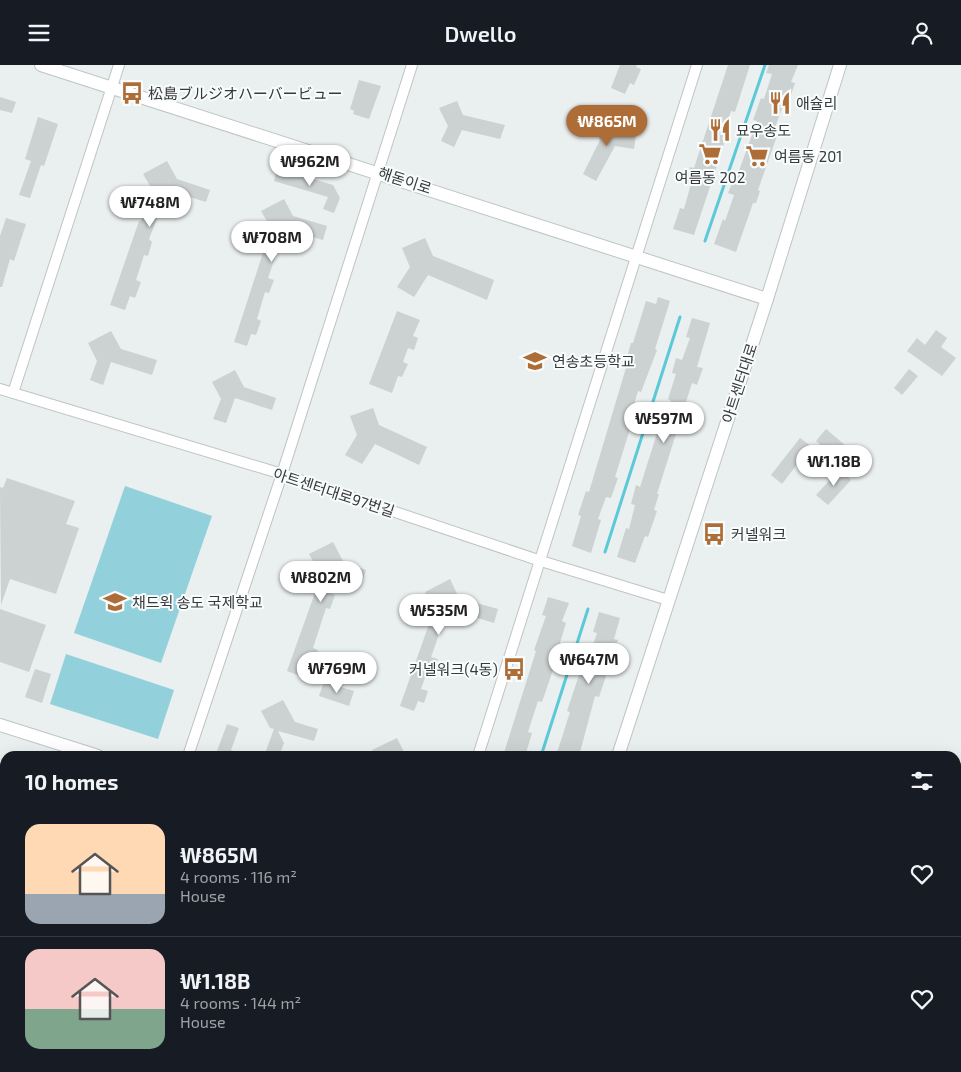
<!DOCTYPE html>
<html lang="en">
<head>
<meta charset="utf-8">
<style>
  :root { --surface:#171b24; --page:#20242c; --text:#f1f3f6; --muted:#9ea1a6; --line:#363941; --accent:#ae6d37 }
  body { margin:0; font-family:"Exo 2","Noto Sans KR","Noto Sans JP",sans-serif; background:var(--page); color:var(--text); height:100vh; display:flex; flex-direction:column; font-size:19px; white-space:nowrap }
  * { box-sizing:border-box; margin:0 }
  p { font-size:16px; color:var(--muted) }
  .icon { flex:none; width:28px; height:28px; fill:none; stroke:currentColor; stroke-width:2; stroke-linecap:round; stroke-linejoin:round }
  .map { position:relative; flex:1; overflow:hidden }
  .drawer { position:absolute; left:0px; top:686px; width:961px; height:321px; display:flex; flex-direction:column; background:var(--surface); border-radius:15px 15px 0 0; box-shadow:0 5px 20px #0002 }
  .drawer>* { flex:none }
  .price { position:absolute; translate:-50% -42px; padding:0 11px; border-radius:18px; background:#fff; color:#222; font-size:16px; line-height:32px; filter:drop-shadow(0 1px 2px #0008) }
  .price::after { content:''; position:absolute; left:50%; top:30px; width:15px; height:11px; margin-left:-8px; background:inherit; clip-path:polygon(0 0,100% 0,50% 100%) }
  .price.current { background:var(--accent); color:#fff }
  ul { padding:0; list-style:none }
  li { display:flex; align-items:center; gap:15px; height:125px; padding:0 25px }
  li+li { border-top:1px solid var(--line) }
  li span { display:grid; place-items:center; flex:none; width:140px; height:100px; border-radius:15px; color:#555 }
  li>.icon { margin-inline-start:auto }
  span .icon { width:60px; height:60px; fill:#fffc; stroke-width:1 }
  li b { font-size:21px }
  h2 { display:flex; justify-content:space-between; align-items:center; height:60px; padding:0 25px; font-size:21px }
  header { display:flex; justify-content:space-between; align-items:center; height:65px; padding:0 25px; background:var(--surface); font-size:22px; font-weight:600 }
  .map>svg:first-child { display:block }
</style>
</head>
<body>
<header><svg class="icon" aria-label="menu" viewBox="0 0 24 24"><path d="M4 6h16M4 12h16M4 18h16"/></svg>Dwello<svg class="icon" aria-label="person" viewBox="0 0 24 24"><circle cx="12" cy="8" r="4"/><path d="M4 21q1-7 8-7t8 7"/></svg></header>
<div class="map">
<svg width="961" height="1007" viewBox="0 0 961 1007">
  <rect width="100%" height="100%" fill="#eaeff0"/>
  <!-- green -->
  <g fill="#92d1db">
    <polygon points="125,421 212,451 161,598 74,568"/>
    <polygon points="66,589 174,625 158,674 50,639"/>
    <polygon points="444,1003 444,1002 482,1003 480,1007 442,1007"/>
  </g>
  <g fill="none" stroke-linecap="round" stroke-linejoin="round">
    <!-- stream -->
    <g stroke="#5bc9d8" stroke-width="3">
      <polyline points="705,176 765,0"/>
      <polyline points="605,487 680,252"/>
      <polyline points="541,691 588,544"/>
    </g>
  </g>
  <!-- building -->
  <g fill="#ccd1d1">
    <polygon points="620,0 637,0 636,2 641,4 634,20 630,18 625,29 611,23"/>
    <polygon points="728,0 750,0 735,47 731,46 722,74 725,76 694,170 673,164 680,143 684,144 691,119 685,117 690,102 694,103"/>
    <polygon points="769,0 798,0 791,17 795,18 786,44 782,43 775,63 779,65 758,125 760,126 756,138 753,138 736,187 714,179 723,154 725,156 734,130 728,128 733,116 735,117 757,56 753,55 761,33 764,34 772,9 766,8"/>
    <polygon points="359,15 381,21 369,54 353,49 354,46 350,44"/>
    <polygon points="0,32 16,37 12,48 0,45"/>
    <polygon points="457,36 463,50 505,60 500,74 462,65 454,82 441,76 448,61 439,43"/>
    <polygon points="38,52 58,59 44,101 41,100 30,133 19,130 31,96 25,94"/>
    <polygon points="613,54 618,67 636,70 634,84 615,81 596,116 583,109 600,75 595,61"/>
    <polygon points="167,96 177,114 210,125 206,137 168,125 149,174 152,177 148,191 144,190 136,215 141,217 135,233 130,231 125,245 110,240 139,156 141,156 153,126 143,109"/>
    <polygon points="277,103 333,120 340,133 334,148 323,144 328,132 274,116"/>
    <polygon points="284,134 293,151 327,161 323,175 285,164 268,213 274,215 269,228 265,227 257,254 261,256 256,270 251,269 247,281 234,277 271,163 261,146"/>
    <polygon points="6,153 26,159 14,196 10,194 2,222 0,222 0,171"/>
    <polygon points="425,173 433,191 494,215 487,235 428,210 414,232 397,222 410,202 402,183"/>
    <polygon points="658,232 670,236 655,284 657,285 641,327 638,326 631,350 634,351 615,412 618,413 611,433 606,432 598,454 601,455 591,488 572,481 581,451 578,450 586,426 589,427 628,296 626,296 631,278 633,278 646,236 656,239"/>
    <polygon points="397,246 420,255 413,271 418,273 414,285 408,283 403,297 408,299 402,312 398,311 392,328 369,319"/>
    <polygon points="692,253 710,258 697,302 703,303 697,320 692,318 657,429 659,429 654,445 657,446 648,472 645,471 635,498 617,492 626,463 629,464 635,440 631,439 636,420 640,422 660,359 663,359 671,336 668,334 676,309 672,308 676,293 682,295 690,273 686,272"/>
    <polygon points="936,265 947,273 941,282 956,293 942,311 907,286 917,273 925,280"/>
    <polygon points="111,266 121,284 157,295 152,310 111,297 103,320 90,315 97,296 88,278"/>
    <polygon points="909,304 918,311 902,330 894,323"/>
    <polygon points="235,305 244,322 276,333 272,345 235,333 226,358 213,354 221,334 212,317"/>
    <polygon points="373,343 379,360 427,382 419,400 375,379 362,399 345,390 357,370 350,351"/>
    <polygon points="826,364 859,392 849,404 816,376"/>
    <polygon points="800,373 811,381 782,419 771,410"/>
    <polygon points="840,404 851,415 828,440 816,430"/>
    <polygon points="7,413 75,436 66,459 79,463 56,529 10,514 1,540 0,422 3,423"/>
    <polygon points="333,477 344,498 366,505 362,517 346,513 338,507 330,528 335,530 330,544 326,543 313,583 318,585 313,598 308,596 303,612 287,606 321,511 309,489"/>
    <polygon points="450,514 459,533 498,544 494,558 448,544 431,592 438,594 434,606 428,604 421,624 428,626 424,638 418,636 414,646 400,641 434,545 425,527"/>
    <polygon points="548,532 569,538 562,556 566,558 560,578 562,579 542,637 538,636 528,667 532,668 525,691 503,691 536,586 534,585 546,551 542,550"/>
    <polygon points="0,544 46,560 29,607 0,597"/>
    <polygon points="599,547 620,553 614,574 618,575 611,598 606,597 602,609 606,611 599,632 595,631 579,691 556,691 570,647 567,646 586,589 590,590 597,568 593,567"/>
    <polygon points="35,604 51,609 42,638 25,632"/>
    <polygon points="324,617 354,626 349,641 319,631"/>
    <polygon points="283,635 295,657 318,664 314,676 278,666 284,678 279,691 264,691 274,664 270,663 261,646"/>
    <polygon points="227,659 239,663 231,685 244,691 220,691 217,686"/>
    <polygon points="397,673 406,691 375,691 372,685"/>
  </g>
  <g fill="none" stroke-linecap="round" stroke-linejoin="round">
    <defs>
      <g id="minor">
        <polyline points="0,324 282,409 541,496 668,535"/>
        <polyline points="13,328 119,0"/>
        <polyline points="188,691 282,409 412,0"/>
        <polyline points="478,691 697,0"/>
        <polyline points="82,1007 84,1002"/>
        <polyline points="377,1007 379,1002"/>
      </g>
      <g id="tertiary">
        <polyline points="41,0 767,234"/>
        <polyline points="0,660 98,691"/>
        <polyline points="618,691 767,234 840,0"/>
        <polyline points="0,994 5,996"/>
        <polyline points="27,1002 42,1007"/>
        <polyline points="517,1007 519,1002"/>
      </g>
    </defs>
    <!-- minor casing -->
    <use href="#minor" stroke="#bfc4c4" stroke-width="12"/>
    <!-- tertiary casing -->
    <use href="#tertiary" stroke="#bfc4c4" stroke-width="14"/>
    <!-- minor -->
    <use href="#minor" stroke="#fff" stroke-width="10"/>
    <!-- tertiary -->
    <use href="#tertiary" stroke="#fff" stroke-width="12"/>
  </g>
  <!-- icons -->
  <defs>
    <symbol id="bus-bare" viewBox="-9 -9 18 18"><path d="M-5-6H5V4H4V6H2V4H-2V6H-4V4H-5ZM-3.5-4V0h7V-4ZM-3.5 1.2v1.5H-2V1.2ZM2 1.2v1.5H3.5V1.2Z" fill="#ae6d37" stroke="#f8fcfd" stroke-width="2.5" paint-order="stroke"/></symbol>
    <symbol id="restaurant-bare" viewBox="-9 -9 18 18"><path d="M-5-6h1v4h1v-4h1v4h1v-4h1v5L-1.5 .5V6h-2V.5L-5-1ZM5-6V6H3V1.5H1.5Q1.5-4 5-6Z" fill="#ae6d37" stroke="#f8fcfd" stroke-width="2.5" paint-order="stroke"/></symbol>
    <symbol id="supermarket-bare" viewBox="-9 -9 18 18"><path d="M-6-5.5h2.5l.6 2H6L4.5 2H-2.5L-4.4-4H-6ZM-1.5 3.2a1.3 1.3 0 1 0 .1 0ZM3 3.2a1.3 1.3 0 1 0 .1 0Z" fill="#ae6d37" stroke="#f8fcfd" stroke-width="2.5" paint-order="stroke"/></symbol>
    <symbol id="school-bare" viewBox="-9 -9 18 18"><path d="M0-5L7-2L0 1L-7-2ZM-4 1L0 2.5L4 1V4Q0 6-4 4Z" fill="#ae6d37" stroke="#f8fcfd" stroke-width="2.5" paint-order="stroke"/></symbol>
  </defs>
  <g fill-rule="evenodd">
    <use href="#bus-bare" x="116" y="12" width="32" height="32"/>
    <use href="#restaurant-bare" x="764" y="22" width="32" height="32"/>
    <use href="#restaurant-bare" x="704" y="49" width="32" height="32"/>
    <use href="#supermarket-bare" x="694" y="73" width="32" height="32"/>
    <use href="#supermarket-bare" x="741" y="75" width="32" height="32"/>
    <use href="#school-bare" x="519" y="280" width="32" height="32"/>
    <use href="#bus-bare" x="698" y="453" width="32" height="32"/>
    <use href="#school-bare" x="99" y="521" width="32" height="32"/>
    <use href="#bus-bare" x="498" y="588" width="32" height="32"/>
  </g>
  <g text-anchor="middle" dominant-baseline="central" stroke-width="4" stroke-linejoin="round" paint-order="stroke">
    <!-- poi labels -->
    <g font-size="15" fill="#383a3a" stroke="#f8fcfd" text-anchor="start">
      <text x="148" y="28">松島ブルジオハーバービュー</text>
      <text x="796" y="38">애슐리</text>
      <text x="736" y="65">묘우송도</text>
      <text x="774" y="91">여름동 201</text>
      <text x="710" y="112" text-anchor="middle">여름동 202</text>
      <text x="552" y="296">연송초등학교</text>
      <text x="731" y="469">커넬워크</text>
      <text x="132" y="537">채드윅 송도 국제학교</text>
      <text x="498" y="604" text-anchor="end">커넬워크(4동)</text>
    </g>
    <!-- street labels -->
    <g font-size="15" fill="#383a3a" stroke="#f8fcfd">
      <text transform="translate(405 115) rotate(18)">해돋이로</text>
      <text transform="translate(739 318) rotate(-72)">아트센터대로</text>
      <text transform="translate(334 427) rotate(18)">아트센터대로97번길</text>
    </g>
  </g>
</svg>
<b class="price current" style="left:607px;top:82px">₩865M</b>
<b class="price" style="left:310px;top:122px">₩962M</b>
<b class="price" style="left:150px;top:163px">₩748M</b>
<b class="price" style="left:272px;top:198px">₩708M</b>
<b class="price" style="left:664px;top:379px">₩597M</b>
<b class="price" style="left:834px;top:422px">₩1.18B</b>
<b class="price" style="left:321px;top:538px">₩802M</b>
<b class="price" style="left:439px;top:571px">₩535M</b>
<b class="price" style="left:589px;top:620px">₩647M</b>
<b class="price" style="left:337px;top:629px">₩769M</b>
<section class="drawer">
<h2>10 homes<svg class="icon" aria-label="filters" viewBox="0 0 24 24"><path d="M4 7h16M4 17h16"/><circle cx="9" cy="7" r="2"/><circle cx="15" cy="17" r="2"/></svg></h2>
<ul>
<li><span style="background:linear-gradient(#ffd9b3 70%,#9aa5b1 0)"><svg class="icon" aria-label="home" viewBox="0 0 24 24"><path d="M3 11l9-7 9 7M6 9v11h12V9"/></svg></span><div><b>₩865M</b><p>4 rooms · 116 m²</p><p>House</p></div><svg class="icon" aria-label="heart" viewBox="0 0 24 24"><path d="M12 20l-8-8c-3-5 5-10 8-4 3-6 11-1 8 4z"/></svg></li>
<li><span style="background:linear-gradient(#f6c9c9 60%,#7fa58c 0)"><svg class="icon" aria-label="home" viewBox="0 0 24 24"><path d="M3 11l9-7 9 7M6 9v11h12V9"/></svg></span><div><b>₩1.18B</b><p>4 rooms · 144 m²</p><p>House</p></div><svg class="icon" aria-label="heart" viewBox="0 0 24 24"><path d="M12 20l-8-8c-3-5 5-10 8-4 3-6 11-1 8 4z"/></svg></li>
</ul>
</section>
</div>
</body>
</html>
